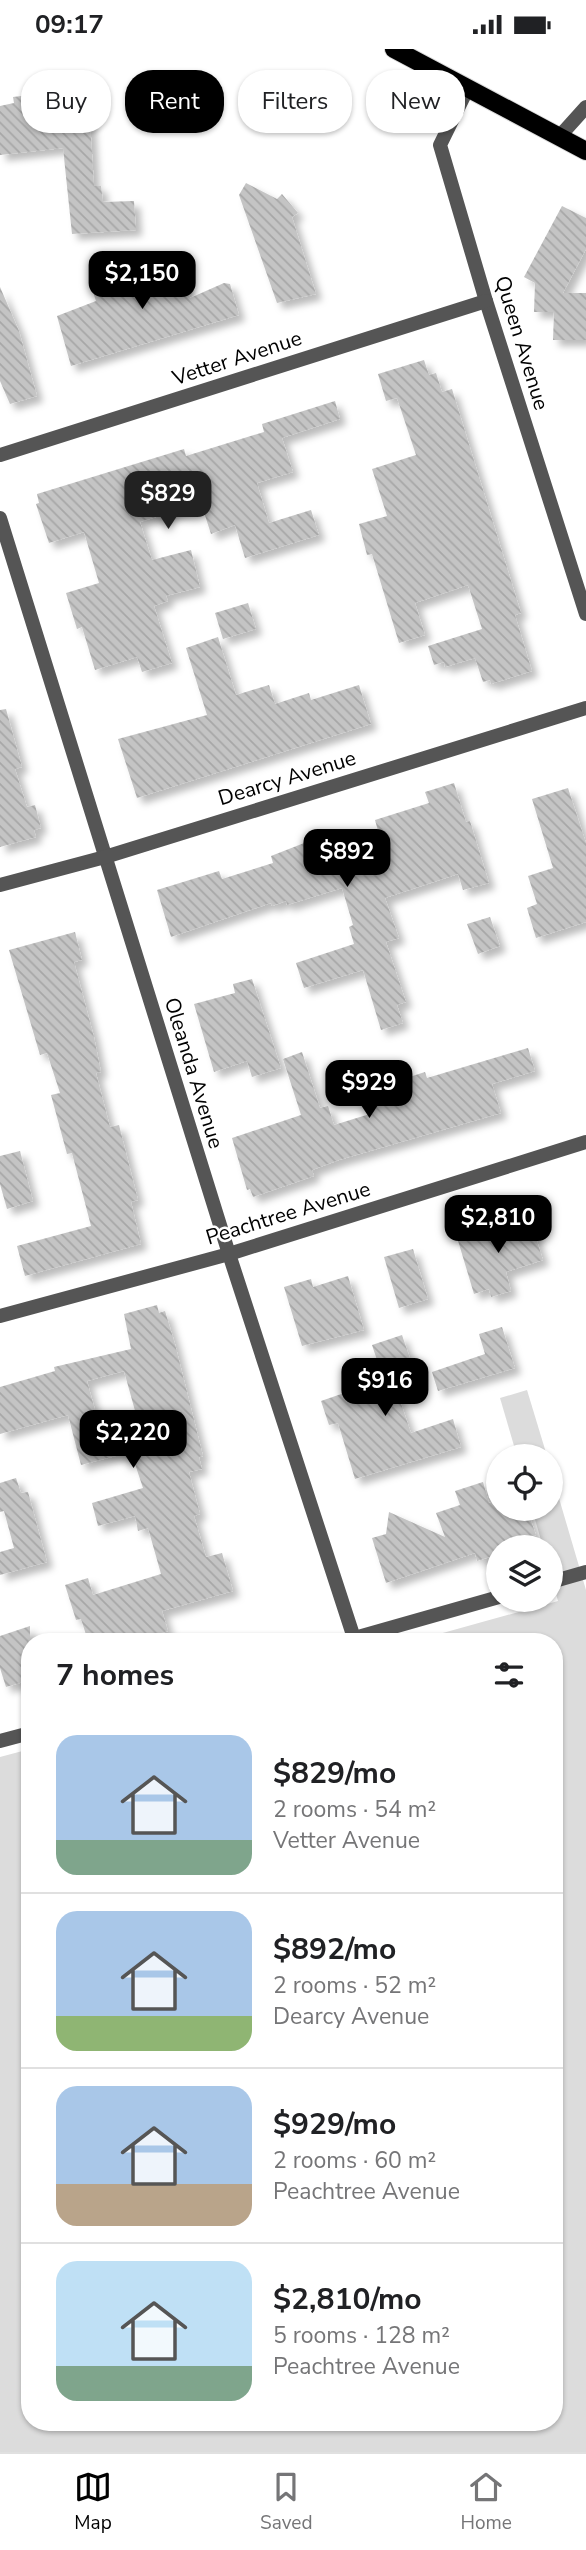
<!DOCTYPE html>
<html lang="en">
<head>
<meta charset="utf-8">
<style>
  :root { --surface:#fff; --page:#f6f6f6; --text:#202124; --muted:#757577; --line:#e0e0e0; --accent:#000 }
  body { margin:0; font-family:"Nunito Sans",sans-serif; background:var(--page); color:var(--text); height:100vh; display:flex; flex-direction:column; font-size:26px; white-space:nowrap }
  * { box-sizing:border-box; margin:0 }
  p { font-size:23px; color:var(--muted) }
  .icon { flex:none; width:38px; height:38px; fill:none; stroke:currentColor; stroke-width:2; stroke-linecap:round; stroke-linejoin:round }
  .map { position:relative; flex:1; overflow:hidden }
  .details { position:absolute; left:21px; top:1584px; width:542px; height:798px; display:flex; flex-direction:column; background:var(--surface); border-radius:28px; box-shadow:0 2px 5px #0004 }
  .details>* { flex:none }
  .banner { position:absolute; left:21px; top:21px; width:544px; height:63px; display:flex; gap:14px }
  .buttons { position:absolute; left:486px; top:1395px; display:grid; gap:14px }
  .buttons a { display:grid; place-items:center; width:77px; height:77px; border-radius:50%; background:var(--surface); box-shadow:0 2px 5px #0004; font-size:35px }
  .price { position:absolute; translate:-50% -60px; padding:0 16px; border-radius:14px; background:var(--accent); color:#fff; font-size:23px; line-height:46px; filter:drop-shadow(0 2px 4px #0008) }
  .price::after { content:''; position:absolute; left:50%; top:42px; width:21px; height:16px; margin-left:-10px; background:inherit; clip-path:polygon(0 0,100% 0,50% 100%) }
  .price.selected { background:#222; color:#fff }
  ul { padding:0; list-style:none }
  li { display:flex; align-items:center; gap:21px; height:175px; padding:0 35px }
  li+li { border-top:2px solid var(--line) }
  li span { display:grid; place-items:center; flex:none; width:196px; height:140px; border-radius:21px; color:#555 }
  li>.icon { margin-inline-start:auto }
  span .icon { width:84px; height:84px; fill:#fffc; stroke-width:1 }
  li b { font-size:30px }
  h2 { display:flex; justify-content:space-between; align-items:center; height:84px; padding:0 35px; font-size:30px }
  .tag { padding:0 24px; border-radius:28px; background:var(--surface); box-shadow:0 2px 5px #0004; font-size:24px; line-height:63px }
  .tag.selected { background:var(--accent); color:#fff }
  .status { display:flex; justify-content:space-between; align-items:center; height:49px; padding:0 35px; background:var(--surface); direction:ltr }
  .status svg { height:19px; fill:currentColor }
  .tab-bar { display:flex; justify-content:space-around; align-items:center; height:98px; border-top:2px solid var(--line); background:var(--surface); font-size:19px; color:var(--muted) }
  .tab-bar a { display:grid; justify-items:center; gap:4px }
  .tab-bar .selected { color:var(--accent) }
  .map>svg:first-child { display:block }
</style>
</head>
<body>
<div class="status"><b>09:17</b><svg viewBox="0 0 49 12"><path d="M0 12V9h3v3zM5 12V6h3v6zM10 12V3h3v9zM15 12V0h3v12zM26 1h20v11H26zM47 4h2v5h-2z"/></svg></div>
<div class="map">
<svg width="586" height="2403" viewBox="0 0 586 2403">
  <defs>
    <pattern id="building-back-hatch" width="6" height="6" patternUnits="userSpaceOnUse" patternTransform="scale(1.75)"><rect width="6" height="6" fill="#c4c4c4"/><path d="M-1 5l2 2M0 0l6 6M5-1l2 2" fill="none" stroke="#a7a7a7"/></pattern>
    <filter id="shadow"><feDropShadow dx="6" dy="6" stdDeviation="3.5" flood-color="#0004"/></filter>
  </defs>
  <rect width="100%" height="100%" fill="#fff"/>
  <!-- pitch -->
  <g fill="#dcdcdc">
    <polygon points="527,1341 547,1407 517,1407 500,1349"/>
    <polygon points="551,1422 586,1541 586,2403 0,2403 0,1708 30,1700 30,2373 555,2373 555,1592 414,1592 558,1552 551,1528 551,1498 543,1498 532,1460 551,1460"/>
  </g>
  <!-- building -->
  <g fill="url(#building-back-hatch)" fill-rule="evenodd" filter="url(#shadow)">
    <polygon points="88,39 94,137 101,137 103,153 134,152 136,181 72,185 63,99 0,106 0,57 14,54 13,48"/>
    <polygon points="246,134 277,150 282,145 298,164 292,168 316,245 277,254 239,146"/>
    <polygon points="562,157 586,169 586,200 563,244 586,244 586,291 553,291 554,263 534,263 535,234 524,228"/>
    <polygon points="177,203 190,249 224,234 230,235 239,266 71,317 57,267 96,252 92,240 122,229 119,222"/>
    <polygon points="0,238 19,282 37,347 10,355 0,332"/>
    <polygon points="424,311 429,326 436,324 442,343 452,340 521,564 515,566 532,622 491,635 490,631 483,633 475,609 445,618 444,613 434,616 428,597 482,580 468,536 415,554 425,586 399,594 372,505 367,506 359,475 387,467 372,420 416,406 397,349 386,352 378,325"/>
    <polygon points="335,352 340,370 282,389 293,423 257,434 269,474 311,461 319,486 245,509 235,476 211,485 201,454 140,473 152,511 191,501 200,538 166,547 168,552 154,557 172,614 142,623 137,608 95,621 82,578 77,580 66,544 99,534 84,483 49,494 36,455 39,454 37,445 184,400 186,407 264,383 262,375"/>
    <polygon points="248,554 256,580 223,590 215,564"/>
    <polygon points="218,588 236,646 269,636 275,655 309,644 311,651 359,636 371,675 137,749 118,690 207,666 186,599"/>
    <polygon points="6,660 22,718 15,720 27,758 35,756 41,779 34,781 36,788 0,798 0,661"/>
    <polygon points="454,734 466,773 470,772 489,834 463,841 458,825 385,849 399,889 386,893 406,953 397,956 403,974 381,981 363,921 304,939 296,914 354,895 349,878 353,876 342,839 287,856 286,852 272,857 271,854 171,888 157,841 219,822 222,830 273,814 271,807 317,789 321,799 378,782 375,771 429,754 425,743"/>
    <polygon points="568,739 586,794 586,873 536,889 527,859 537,855 528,827 553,819 532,750"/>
    <polygon points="490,868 500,897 478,905 467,875"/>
    <polygon points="75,883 82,911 74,913 94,988 101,1023 96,1024 110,1078 119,1076 138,1151 131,1153 141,1195 25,1227 17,1197 91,1177 72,1104 67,1105 51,1046 60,1044 47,1004 40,1006 9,901"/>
    <polygon points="252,930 281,1019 252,1028 247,1012 214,1023 194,955 235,944 233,935"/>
    <polygon points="528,999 535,1022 492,1035 501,1064 339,1111 312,1121 314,1127 253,1148 250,1140 247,1141 232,1089 301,1066 283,1010 302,1003 320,1059 328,1057 334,1076 373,1064 369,1050 400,1040 397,1032 425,1023 427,1029"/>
    <polygon points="20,1102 33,1152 7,1160 0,1135 0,1107"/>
    <polygon points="530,1170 543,1211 506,1223 511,1242 491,1248 489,1240 474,1245 456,1185 490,1174 493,1182"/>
    <polygon points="413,1200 428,1250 399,1259 384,1208"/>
    <polygon points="348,1227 364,1281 302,1297 284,1238 311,1230 313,1238"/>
    <path d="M157,1256L159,1264L165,1262L175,1295L203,1407L199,1408L202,1420L189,1423L200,1465L194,1467L206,1508L222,1504L233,1542L162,1562L168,1582L135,1592H88L81,1570L76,1571L65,1536L88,1529L93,1546L161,1525L148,1479L138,1482L135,1467L98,1477L92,1454L143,1439L131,1403L81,1416L68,1366L0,1385V1338L55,1322L54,1318L131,1300L124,1265ZM124,1322L137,1369L100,1379L87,1332Z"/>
    <polygon points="502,1278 515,1319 438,1342 432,1323 485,1305 479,1285"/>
    <polygon points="402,1286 417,1330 395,1337 411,1384 453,1370 461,1398 355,1430 338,1374 329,1376 321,1352 350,1342 348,1336 382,1326 372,1296"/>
    <polygon points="16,1429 21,1444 28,1443 47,1513 0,1526 0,1503 14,1499 4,1462 0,1463 0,1434"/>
    <polygon points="483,1433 489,1454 499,1451 499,1460 527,1460 536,1486 499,1498 499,1505 477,1512 475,1504 386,1534 372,1489 386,1485 389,1463 445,1488 436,1464 460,1456 455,1442"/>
    <polygon points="30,1577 30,1631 6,1638 0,1619 0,1587"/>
  </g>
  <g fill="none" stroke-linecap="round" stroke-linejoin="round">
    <defs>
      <polyline id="primary" points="394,0 586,102"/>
    </defs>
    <!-- primary casing -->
    <use href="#primary" stroke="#dbdbdb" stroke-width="20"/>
    <!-- street -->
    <g stroke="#555" stroke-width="14">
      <polyline points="468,39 440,96 486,252 586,565"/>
      <polyline points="559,88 586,58"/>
      <polyline points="0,406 486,252"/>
      <polyline points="0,469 229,1205 354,1589"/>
      <polyline points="0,836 105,808 586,659"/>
      <polyline points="0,1267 229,1205 586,1093"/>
      <polyline points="551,1533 586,1523"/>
      <polyline points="344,1592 499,1548"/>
      <polyline points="0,1692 30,1684"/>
    </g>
    <!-- primary -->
    <use href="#primary" stroke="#000" stroke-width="18"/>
  </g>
  <g text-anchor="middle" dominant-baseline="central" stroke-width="5" stroke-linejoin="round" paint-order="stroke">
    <!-- street labels -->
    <g font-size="21" fill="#000" stroke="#fff">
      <text transform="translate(522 294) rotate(73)">Queen Avenue</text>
      <text transform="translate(237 309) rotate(-18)">Vetter Avenue</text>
      <text transform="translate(287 729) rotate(-17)">Dearcy Avenue</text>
      <text transform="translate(194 1024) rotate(73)">Oleanda Avenue</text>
      <text transform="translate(288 1164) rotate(-17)">Peachtree Avenue</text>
    </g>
  </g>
</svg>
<div class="buttons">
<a><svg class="icon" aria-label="locate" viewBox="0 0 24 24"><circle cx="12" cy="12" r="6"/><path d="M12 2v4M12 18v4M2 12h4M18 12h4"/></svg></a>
<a><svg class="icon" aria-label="layers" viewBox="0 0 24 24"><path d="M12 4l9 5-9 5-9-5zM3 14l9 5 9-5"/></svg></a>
</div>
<b class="price" style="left:142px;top:262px">$2,150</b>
<b class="price selected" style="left:168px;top:482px">$829</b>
<b class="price" style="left:347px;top:840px">$892</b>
<b class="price" style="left:369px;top:1071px">$929</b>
<b class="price" style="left:498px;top:1206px">$2,810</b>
<b class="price" style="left:385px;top:1369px">$916</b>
<b class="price" style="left:133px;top:1421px">$2,220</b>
<div class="banner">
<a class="tag">Buy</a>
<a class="tag selected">Rent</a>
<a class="tag">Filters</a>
<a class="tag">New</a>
</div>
<section class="details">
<h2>7 homes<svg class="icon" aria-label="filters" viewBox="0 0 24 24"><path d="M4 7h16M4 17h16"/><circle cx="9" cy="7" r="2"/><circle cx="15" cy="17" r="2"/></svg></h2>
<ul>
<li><span style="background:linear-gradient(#a9c7e8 75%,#7fa58c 0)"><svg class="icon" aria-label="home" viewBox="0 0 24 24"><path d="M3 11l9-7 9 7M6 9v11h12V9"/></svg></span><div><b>$829/mo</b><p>2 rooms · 54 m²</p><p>Vetter Avenue</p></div></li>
<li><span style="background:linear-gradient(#a9c7e8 75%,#8fb573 0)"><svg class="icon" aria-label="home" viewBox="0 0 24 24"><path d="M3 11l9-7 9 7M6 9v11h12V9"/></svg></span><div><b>$892/mo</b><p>2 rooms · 52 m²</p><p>Dearcy Avenue</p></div></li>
<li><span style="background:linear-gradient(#a9c7e8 70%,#b9a48a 0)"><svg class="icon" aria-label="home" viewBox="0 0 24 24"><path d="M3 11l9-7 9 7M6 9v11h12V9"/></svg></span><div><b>$929/mo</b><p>2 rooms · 60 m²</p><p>Peachtree Avenue</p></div></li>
<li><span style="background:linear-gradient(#bfe0f5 75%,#7fa58c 0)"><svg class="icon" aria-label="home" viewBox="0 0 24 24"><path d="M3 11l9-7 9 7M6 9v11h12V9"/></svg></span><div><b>$2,810/mo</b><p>5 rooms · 128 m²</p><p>Peachtree Avenue</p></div></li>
</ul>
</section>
</div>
<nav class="tab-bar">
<a class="selected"><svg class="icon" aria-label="map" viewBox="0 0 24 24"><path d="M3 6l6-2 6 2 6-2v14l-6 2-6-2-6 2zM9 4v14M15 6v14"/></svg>Map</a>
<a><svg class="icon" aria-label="saved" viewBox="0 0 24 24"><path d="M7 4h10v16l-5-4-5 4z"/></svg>Saved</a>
<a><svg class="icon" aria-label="home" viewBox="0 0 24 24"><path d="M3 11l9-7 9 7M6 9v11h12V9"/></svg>Home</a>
</nav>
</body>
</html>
